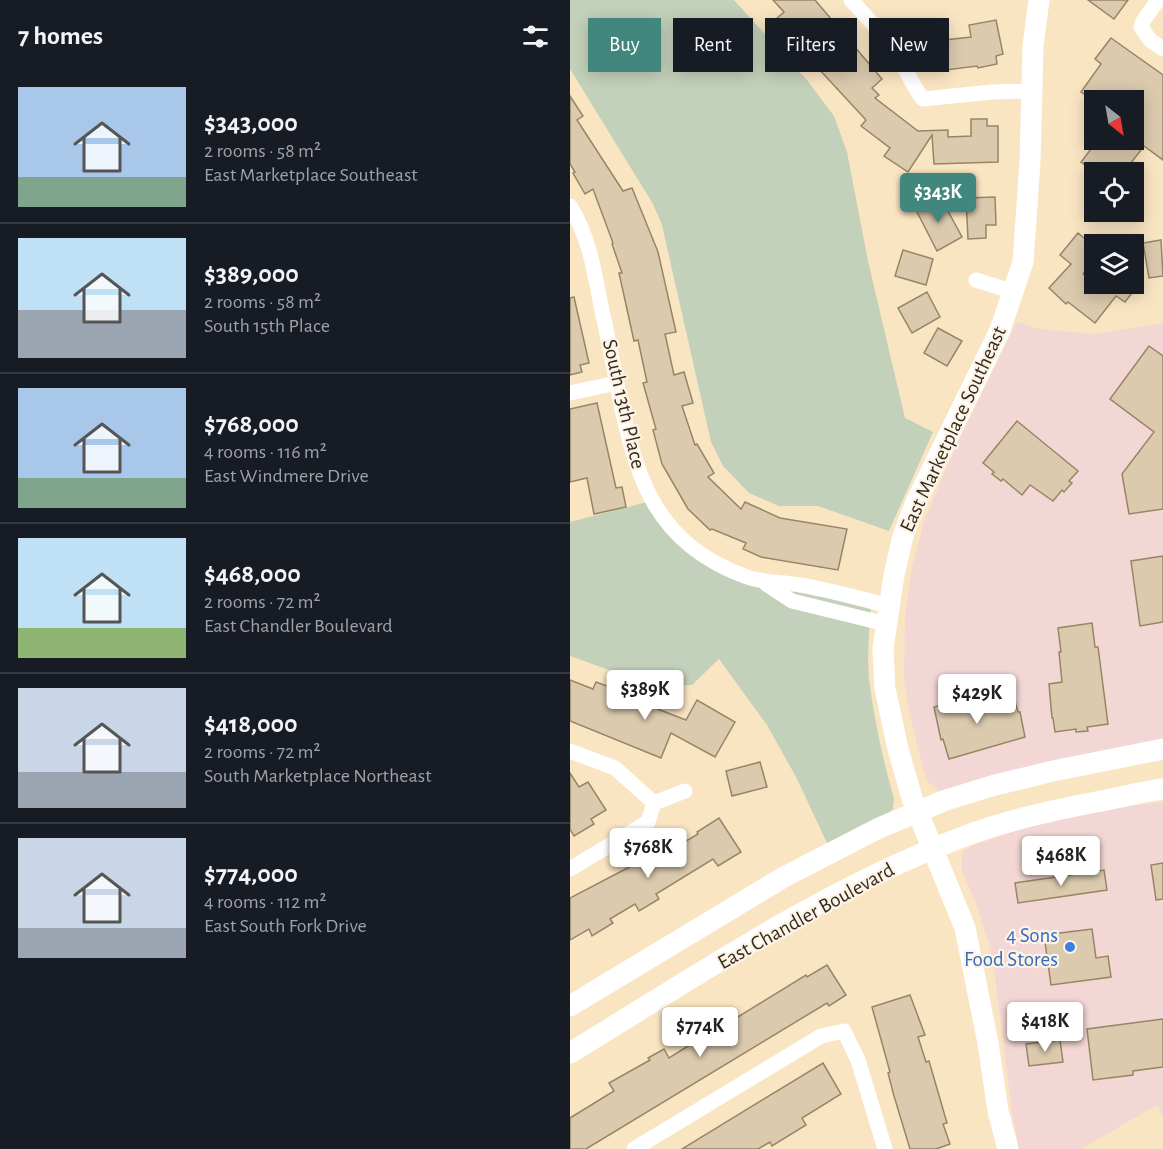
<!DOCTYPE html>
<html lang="en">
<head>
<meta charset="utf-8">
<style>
  :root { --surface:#171b24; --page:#20242c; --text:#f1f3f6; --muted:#9ea1a6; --line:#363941; --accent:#42877e }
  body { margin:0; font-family:"Alegreya Sans",sans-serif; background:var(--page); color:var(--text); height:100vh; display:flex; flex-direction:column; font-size:22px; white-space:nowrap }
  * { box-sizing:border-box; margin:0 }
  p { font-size:20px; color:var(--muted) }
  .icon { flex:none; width:33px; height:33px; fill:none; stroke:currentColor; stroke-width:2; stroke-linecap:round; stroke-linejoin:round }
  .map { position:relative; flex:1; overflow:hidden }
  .details { display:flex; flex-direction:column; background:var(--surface); width:570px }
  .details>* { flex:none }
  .guide { position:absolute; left:18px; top:18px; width:484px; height:54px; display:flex; gap:12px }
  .needle { width:39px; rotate:149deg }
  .fabs { position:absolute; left:514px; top:90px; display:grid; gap:12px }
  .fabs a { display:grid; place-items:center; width:60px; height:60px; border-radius:0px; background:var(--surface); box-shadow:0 3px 15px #0003; font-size:30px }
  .price { position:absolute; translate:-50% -51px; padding:0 14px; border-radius:6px; background:#fff; color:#222; font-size:20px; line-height:39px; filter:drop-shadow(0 2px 3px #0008) }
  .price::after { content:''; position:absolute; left:50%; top:36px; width:18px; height:14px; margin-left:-9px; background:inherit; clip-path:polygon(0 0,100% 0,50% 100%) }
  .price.current { background:var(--accent); color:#fff }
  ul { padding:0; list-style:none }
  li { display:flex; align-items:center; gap:18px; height:150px; padding:0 18px }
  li+li { border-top:2px solid var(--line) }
  li span { display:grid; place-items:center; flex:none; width:168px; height:120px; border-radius:0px; color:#555 }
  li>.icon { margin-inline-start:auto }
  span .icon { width:72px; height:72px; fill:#fffc; stroke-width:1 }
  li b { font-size:26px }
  h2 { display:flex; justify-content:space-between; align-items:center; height:72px; padding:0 18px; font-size:26px }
  .pill { padding:0 21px; border-radius:0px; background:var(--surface); box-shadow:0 3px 15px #0003; font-size:21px; line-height:54px }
  .pill.current { background:var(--accent); color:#fff }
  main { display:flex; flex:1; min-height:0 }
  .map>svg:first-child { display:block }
</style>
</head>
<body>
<main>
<section class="details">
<h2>7 homes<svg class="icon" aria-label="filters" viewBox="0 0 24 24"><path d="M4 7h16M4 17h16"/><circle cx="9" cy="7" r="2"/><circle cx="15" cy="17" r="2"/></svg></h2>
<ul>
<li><span style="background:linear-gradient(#a9c7e8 75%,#7fa58c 0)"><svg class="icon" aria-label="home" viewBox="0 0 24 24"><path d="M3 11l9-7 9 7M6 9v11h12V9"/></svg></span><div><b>$343,000</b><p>2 rooms · 58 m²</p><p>East Marketplace Southeast</p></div></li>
<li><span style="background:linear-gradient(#bfe0f5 60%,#9aa5b1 0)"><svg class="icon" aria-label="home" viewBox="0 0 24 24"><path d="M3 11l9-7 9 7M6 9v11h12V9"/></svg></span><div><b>$389,000</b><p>2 rooms · 58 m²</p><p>South 15th Place</p></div></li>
<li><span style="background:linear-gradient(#a9c7e8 75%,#7fa58c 0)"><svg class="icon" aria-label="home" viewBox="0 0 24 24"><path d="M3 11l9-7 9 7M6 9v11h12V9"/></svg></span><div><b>$768,000</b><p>4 rooms · 116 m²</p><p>East Windmere Drive</p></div></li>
<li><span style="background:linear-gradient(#bfe0f5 75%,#8fb573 0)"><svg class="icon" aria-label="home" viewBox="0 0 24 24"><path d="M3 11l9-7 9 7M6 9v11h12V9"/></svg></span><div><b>$468,000</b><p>2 rooms · 72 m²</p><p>East Chandler Boulevard</p></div></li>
<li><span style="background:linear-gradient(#c9d6e8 70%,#9aa5b1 0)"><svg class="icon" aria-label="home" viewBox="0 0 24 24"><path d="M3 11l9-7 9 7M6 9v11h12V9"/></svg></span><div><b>$418,000</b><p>2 rooms · 72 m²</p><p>South Marketplace Northeast</p></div></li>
<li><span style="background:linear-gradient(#c9d6e8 75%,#9aa5b1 0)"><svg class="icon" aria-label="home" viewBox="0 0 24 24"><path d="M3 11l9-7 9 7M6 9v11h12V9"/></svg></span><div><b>$774,000</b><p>4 rooms · 112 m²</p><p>East South Fork Drive</p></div></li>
</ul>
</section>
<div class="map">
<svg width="593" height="1149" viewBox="0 0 593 1149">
  <rect width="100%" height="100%" fill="#fae5c3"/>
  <!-- commercial -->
  <g fill="#f2d7d5">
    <polygon points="447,322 470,329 524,334 593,323 593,742 494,758 378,791 369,791 357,781 353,768 339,711 334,679 335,618 341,572 355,518 388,442"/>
    <polygon points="593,802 593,1117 587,1105 511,1149 449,1149 442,1113 424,968 419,944 405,900 392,872 392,853 401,846 463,825 527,810"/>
  </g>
  <!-- green -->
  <g fill="#c3d1ba">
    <polygon points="0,0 164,0 237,80 264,116 277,152 298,261 335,418 363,432 319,531 248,506 209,506 179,493 153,466 141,442 92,225 83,204 0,69"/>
    <path d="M81,501L117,543L193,582L301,609C299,632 297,656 299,679C304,720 313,759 324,799L323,809L314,817L257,843L226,777L197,725L149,659L122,685L84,686L0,656V522Z"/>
  </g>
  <!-- building -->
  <g fill="#dbcaae" stroke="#988566" stroke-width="1.5">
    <polygon points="203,0 245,0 312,79 302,88 309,95 305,98 348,131 378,130 378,137 401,136 401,119 417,119 417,126 428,126 428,162 364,164 362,135 338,172 314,156 320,148 291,126 296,120 248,68 259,59 233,32 225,39 206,19 214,12"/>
    <polygon points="518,0 558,0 544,19"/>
    <polygon points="426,20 433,54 426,56 427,64 408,68 407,66 368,71 365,41 401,37 399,25"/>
    <polygon points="541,38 593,75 593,160 574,146 554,172 525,172 511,162 528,140 564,140 564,100 523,100 511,92 531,64 525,59"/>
    <polygon points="0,96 13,116 7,120 53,191 62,188 88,252 106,332 95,334 104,375 114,372 123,403 112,406 125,445 127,444 144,473 138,477 171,509 175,502 210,518 277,529 268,570 191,557 173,549 176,543 142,529 140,530 118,509 92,464 83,430 86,429 73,383 77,382 68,340 64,341 49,273 52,273 42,244 43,243 23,189 15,194 3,173 5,172 0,164"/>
    <polygon points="425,197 426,225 416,225 416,238 398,239 396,198"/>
    <polygon points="364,198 368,204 373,202 392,237 367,251 345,208"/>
    <polygon points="508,233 525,247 525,259 513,274 525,284 569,284 555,302 546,296 525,323 498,302 496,304 479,288 501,264 490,255"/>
    <polygon points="591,240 593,276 579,278 573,243"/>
    <polygon points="333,250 363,259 356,285 325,276"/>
    <polygon points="357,292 370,317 342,333 328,308"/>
    <polygon points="4,297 19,363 10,365 12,372 0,375 0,298"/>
    <polygon points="368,328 392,341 377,366 354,353"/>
    <polygon points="579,346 593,356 593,509 559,514 552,474 584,432 540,399"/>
    <polygon points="27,403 46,488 52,487 56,507 24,514 17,478 0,482 0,409"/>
    <polygon points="447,421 508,471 499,481 502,483 494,492 492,490 483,501 460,485 452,495 433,479 431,481 422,474 424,472 413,463"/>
    <polygon points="593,556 593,622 570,626 561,561"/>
    <polygon points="522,623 525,647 528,647 538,724 517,727 518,731 506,732 506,729 485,732 483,718 482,718 479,684 492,682 489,652 491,652 488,628"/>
    <polygon points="0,680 23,689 26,682 53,692 50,698 71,706 72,703 116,720 127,700 165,722 145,757 101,733 91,758 0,721"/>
    <polygon points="410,694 415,710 445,701 448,712 450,712 455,737 379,759 373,739 371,740 364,707"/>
    <polygon points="190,762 197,787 162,796 156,771"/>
    <polygon points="0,773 9,787 18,782 36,810 21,819 24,824 4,836 0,829"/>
    <polygon points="149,818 171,852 148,866 143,859 86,894 89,899 69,911 65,904 40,919 43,923 22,936 19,929 0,940 0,898 67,863 100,843 103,849 128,834 127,832"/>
    <polygon points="593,863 593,899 586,900 581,865"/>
    <polygon points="534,870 537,890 448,903 445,883"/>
    <polygon points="522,929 526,958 538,956 541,977 481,985 474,935"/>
    <polygon points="257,965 276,995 259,1006 257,1003 16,1149 0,1149 0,1118 44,1091 39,1083 80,1060 78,1058 94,1049 99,1058 123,1043 118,1036 153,1015 158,1023 236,975 237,977"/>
    <polygon points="340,995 355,1035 348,1037 356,1062 359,1061 377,1123 373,1124 380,1144 366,1149 340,1149 324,1096 318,1073 320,1072 302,1007"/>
    <polygon points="593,1019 593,1067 563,1071 563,1075 523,1080 517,1029"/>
    <polygon points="490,1040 493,1062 459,1066 456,1044"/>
    <polygon points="253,1063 271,1094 232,1118 236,1125 202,1146 200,1142 188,1149 112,1149"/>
  </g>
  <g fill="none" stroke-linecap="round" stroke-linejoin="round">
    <!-- street -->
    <g stroke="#fff" stroke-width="15">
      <path d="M281,0C299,19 318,40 332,63C339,76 344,88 353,99L422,92L463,91"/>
      <polyline points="588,0 573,21 571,27 580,40 593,49"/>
      <path d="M0,206C18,235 24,268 30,301C36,329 42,357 47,385C65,474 82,543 177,577C194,583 212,582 230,585C260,590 289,598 319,606"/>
      <polyline points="406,280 444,292"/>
      <polyline points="0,393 47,383"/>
      <polyline points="196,584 222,601 316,624"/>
      <polyline points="0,751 45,768 84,803"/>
      <polyline points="84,803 115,791"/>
      <polyline points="0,869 78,822 84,803"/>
      <polyline points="64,1149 251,1036 274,1031 288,1060 315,1149"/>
    </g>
    <!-- secondary -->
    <g stroke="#fff" stroke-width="21">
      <polyline points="0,1006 214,877 309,828 376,800 425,785 483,771 593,749"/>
      <path d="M0,1053C125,977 253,890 390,838C433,821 480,811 526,802C548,798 571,792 593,789"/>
      <polyline points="438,1149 428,1111 418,1043 395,928 342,798 328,749 315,689 313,649 324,575 333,536 346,502 430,330 453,262 460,162 463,46 469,0"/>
    </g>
  </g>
  <!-- markers -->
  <circle fill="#3f7fe0" stroke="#fdf4e7" stroke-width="2" cx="500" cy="947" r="6"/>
  <g text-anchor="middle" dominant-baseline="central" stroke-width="4.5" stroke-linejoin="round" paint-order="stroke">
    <!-- street labels -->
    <g font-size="21" fill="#332b1e" stroke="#fdf4e7">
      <text transform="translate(54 404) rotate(77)">South 13th Place</text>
      <text transform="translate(383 429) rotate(-65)">East Marketplace Southeast</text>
      <text transform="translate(236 916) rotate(-29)">East Chandler Boulevard</text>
    </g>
    <!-- shop labels -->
    <g font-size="21" fill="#366cbe" stroke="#fdf4e7" text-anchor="end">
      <text x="488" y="935">4 Sons<tspan x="488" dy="24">Food Stores</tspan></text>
    </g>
  </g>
</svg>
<div class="fabs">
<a><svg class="needle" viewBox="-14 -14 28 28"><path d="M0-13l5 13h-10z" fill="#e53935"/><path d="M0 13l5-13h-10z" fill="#9ea1a6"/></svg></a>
<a><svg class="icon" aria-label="locate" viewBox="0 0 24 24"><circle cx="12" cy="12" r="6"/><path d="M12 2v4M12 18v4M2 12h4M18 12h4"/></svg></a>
<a><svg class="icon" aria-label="layers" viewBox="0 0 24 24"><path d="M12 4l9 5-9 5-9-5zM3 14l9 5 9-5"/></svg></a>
</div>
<b class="price current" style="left:368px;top:224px">$343K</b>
<b class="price" style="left:75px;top:721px">$389K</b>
<b class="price" style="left:407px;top:725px">$429K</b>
<b class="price" style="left:78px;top:879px">$768K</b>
<b class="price" style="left:491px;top:887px">$468K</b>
<b class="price" style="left:475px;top:1053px">$418K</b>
<b class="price" style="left:130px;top:1058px">$774K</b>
<div class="guide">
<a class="pill current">Buy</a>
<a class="pill">Rent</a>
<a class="pill">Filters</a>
<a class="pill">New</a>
</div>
</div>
</main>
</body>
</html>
